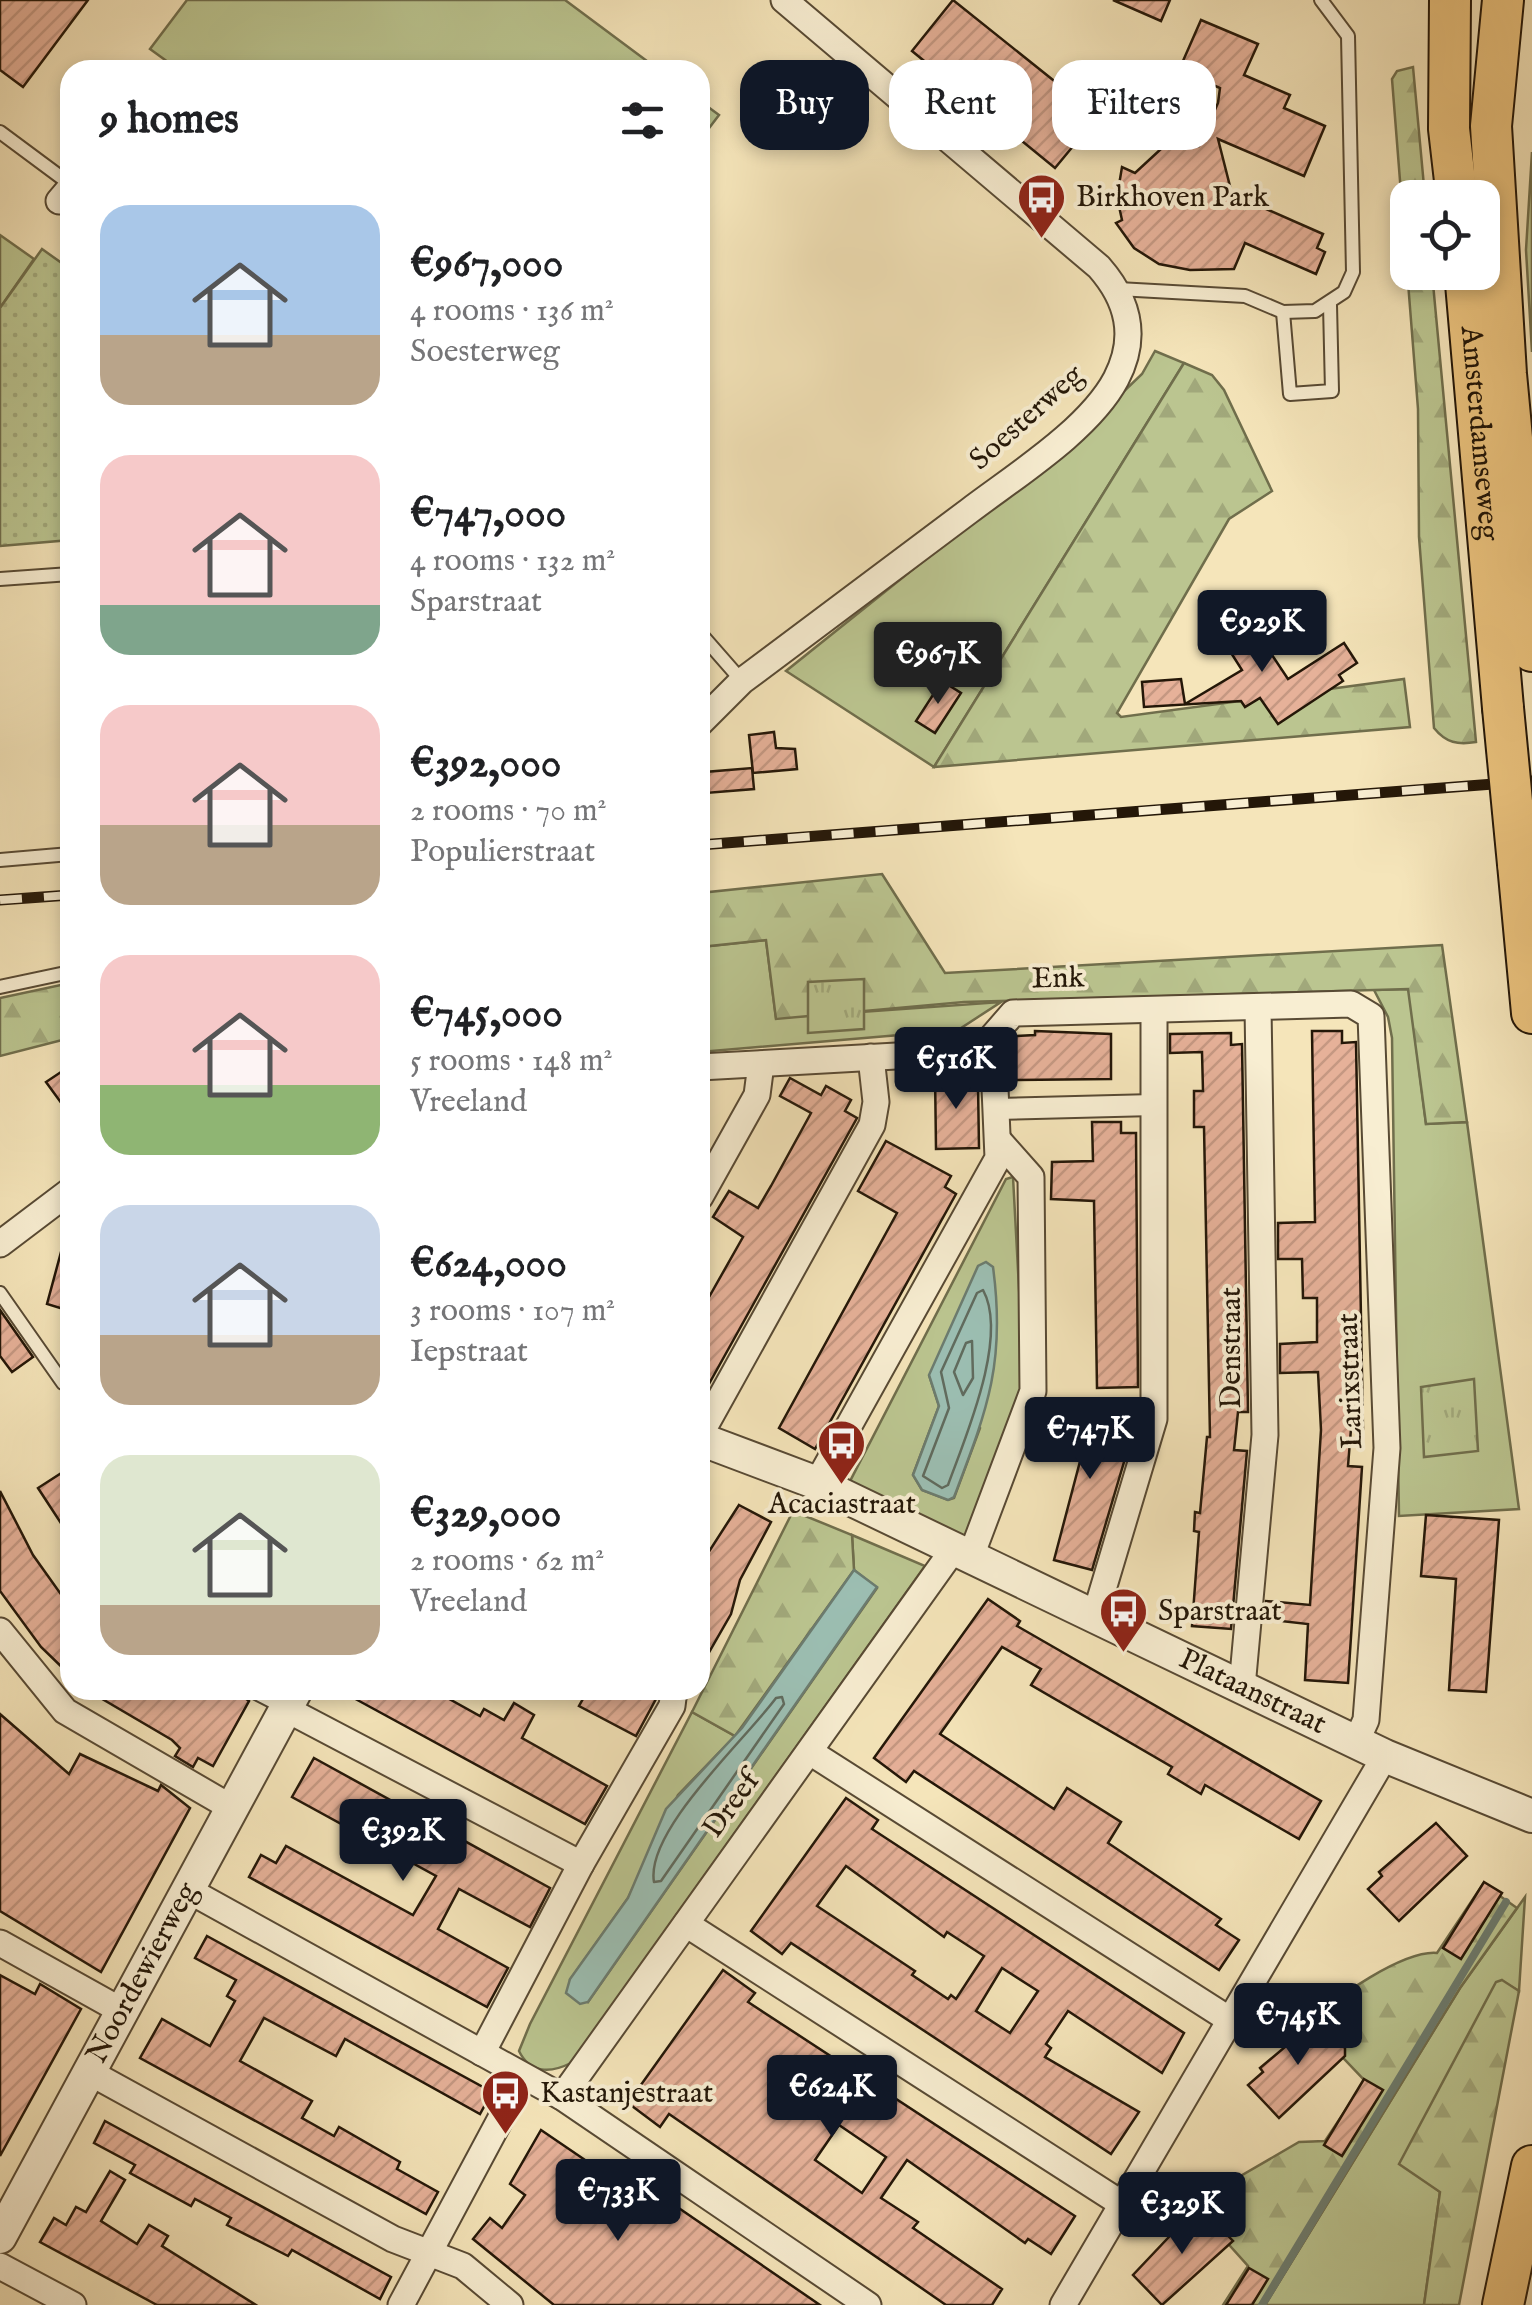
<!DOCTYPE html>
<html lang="en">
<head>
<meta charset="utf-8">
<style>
  :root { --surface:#fff; --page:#f2f2f2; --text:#202124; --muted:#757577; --accent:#111827 }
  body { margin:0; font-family:"IM FELL English",serif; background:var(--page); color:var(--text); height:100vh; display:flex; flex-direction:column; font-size:38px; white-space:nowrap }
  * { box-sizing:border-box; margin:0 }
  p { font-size:32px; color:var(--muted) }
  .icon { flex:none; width:55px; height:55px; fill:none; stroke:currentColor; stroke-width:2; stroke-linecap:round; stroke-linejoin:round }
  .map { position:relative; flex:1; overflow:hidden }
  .side { position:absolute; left:60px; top:60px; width:650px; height:1640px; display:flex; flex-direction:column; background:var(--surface); border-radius:30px; box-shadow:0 5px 15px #0003 }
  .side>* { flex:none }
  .guide { position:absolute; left:740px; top:60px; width:640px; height:90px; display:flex; gap:20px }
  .tools { position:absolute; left:1390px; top:180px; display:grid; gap:20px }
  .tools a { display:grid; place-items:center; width:110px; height:110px; border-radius:20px; background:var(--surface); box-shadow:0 5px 15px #0003; font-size:50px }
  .price { position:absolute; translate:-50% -85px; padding:0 22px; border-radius:10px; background:var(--accent); color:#fff; font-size:32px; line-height:65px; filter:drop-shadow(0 2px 5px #0008) }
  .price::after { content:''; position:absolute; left:50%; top:60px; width:30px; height:22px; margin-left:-15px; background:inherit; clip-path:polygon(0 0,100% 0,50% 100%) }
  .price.on { background:#222; color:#fff }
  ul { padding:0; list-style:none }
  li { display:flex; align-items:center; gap:30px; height:250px; padding:0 40px }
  li span { display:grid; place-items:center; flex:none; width:280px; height:200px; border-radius:30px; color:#555 }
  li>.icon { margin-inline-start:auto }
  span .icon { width:120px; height:120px; fill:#fffc; stroke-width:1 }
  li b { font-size:42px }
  h2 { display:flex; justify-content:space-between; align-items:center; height:120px; padding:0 40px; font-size:42px }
  .pill { padding:0 35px; border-radius:30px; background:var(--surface); box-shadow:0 5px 15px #0003; font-size:35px; line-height:90px }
  .pill.on { background:var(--accent); color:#fff }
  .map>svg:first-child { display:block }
</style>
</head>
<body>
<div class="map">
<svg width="1532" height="2305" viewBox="0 0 1532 2305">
  <defs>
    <pattern id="forest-firs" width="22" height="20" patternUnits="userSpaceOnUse" patternTransform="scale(2.5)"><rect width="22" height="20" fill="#bbc590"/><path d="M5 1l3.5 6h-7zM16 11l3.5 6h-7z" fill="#a1a87b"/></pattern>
    <pattern id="park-tufts" width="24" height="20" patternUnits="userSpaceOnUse" patternTransform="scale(2.5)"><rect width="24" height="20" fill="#bbc590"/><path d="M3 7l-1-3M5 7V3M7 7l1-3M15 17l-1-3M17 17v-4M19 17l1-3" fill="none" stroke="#a1a87b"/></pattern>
    <pattern id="garden-dots" width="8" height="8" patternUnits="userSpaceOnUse" patternTransform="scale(2.5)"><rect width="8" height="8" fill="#bbc590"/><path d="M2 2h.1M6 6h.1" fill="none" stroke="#a1a87b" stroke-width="1.8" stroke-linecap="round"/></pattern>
    <pattern id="building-hatch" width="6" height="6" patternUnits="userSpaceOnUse" patternTransform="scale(2.5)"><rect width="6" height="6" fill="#e6b199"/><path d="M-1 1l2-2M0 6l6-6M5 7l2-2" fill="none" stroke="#c59882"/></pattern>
  </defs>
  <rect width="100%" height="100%" fill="#f5e5ba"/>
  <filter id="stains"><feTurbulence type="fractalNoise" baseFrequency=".002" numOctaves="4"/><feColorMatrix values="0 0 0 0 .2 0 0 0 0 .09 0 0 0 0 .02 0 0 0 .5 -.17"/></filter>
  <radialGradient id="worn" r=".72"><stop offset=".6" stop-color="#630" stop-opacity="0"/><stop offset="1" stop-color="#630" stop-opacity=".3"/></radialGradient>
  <!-- grass -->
  <g fill="#bbc590" stroke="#706e4c" stroke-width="2.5" fill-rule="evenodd">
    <polygon points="187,0 565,0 659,70 179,70 150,49"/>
    <polygon points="700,101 719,115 700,140"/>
    <polygon points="1532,152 1532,352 1526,250"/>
    <polygon points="0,235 34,259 0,308"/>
    <polygon points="1155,351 1184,363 934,767 786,671 1067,446 1142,374"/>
    <polygon points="766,940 776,1018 1001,1002 958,1030 700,1052 700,947"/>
    <polygon points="1409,989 1426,1124 1467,1122 1519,1509 1399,1516 1392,1038 1388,1017 1374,990"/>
    <path d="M1013,1177L1024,1381L966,1542L846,1489L1006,1179ZM929,1375L980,1428L954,1498L948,1500L922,1490L913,1475L939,1406Z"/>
    <path d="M852,1535L925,1566L571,2063C551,2073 530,2074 519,2051L530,2024L692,1712L735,1736L678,1795L628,1898L570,1980L588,2002L877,1588L854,1570Z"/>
    <polygon points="1525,1897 1519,1991 1502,1981 1424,2179 1440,2192 1424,2305 1265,2305 1460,1988"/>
  </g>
  <!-- forest -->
  <g fill="url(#forest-firs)" stroke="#706e4c" stroke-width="2.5">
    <path d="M1413,67L1425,197L1408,198V272L1432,273L1476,742C1458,745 1446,743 1434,728L1419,537L1418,409L1392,79L1397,71Z"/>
    <polygon points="1184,363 1212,375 1224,390 1272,491 1229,519 1117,713 1121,717 1404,679 1410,727 934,767"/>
    <polygon points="882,874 945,973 1442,945 1467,1122 1426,1124 1408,989 964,1002 776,1019 766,940 700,947 700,893"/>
    <polygon points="70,983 70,1038 0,1056 0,998"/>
    <polygon points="793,1511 852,1535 854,1570 735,1736 692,1712"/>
    <path d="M1483,1884L1517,1908L1460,1988L1265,2305H1223L1248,2266L1196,2208L1225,2185L1299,2142L1325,2141L1365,2081L1309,2022C1334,1998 1404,1950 1437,1953Z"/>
    <polygon points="1502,1980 1519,1991 1459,2305 1424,2305 1440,2192 1399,2164 1496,1982"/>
  </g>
  <!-- park -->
  <g fill="url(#park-tufts)" stroke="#706e4c" stroke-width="2.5">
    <polygon points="864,979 864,1029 808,1033 808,982"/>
    <polygon points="1474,1379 1478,1451 1424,1457 1421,1387"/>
  </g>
  <!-- garden -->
  <polygon fill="url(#garden-dots)" stroke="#706e4c" stroke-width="2.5" points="42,249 70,269 70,540 0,546 0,308"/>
  <!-- water -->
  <g fill="#9cbfb3" stroke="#6c7c6f" stroke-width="2.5">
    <path d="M986,1262L993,1267C1006,1363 987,1410 954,1497L948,1500L922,1490L913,1475L939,1406L929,1375L978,1266Z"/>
    <polygon points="854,1570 877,1587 588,2002 580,2004 566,1993 570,1979 628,1898 666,1809 742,1728"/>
  </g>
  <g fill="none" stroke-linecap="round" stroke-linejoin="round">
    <!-- shore -->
    <g stroke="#606b5e" stroke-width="2.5">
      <path d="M983,1290C1009,1337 965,1438 948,1485L942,1488L923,1476L949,1408L941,1372L977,1293Z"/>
      <polygon points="972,1341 973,1378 963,1395 954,1372 966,1343"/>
      <path d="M782,1697L784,1704L661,1881L654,1882C645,1831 745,1740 776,1698Z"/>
    </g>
    <!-- stream -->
    <polyline stroke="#6c7c6f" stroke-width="8" points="1262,2305 1506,1902"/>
  </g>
  <!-- building -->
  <g fill="url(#building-hatch)" stroke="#241708" stroke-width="2.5" fill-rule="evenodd">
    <polygon points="0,0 88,0 23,87 0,70"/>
    <polygon points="953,0 1098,116 1055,168 912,51"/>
    <polygon points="1113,0 1170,0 1161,21"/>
    <polygon points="1201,20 1258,44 1244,75 1290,95 1284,108 1325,126 1304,176 1218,139 1232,194 1323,234 1317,248 1325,252 1316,274 1245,243 1234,269 1190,270 1159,264 1134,248 1116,223 1122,220 1117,197 1122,167 1135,173 1162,148 1199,146 1218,103 1220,88 1179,70"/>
    <polygon points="1278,606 1293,629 1266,646 1288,679 1344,643 1357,663 1339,675 1343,681 1278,724 1260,698 1245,707 1241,701 1144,707 1142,682 1181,679 1185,704 1242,670 1228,648 1255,630 1251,623"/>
    <polygon points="942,681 961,693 935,733 916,721"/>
    <polygon points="774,732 776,748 795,749 797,769 753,773 749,735"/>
    <polygon points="752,768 754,789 706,793 705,772"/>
    <polygon points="1035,1031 1111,1034 1111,1079 1016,1080 1016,1036 1035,1035"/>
    <polygon points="1312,1031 1342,1031 1342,1043 1356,1042 1363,1429 1351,1429 1348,1466 1362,1467 1348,1683 1305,1680 1308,1624 1264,1619 1266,1601 1310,1605 1321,1430 1318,1372 1280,1373 1280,1344 1317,1342 1317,1298 1303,1298 1302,1259 1278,1259 1278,1223 1315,1222"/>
    <polygon points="1231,1033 1231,1045 1242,1044 1248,1412 1238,1412 1234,1450 1247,1451 1231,1629 1192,1626 1199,1532 1194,1531 1195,1512 1200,1513 1207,1437 1210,1437 1204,1127 1194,1127 1194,1091 1203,1091 1202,1052 1170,1053 1170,1034"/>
    <polygon points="70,1066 70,1115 46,1082"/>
    <polygon points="964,1071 965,1084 978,1084 979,1148 936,1149 935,1072"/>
    <polygon points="790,1078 821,1095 826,1086 851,1100 845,1111 857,1118 700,1400 700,1313 743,1237 713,1217 729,1191 758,1208 771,1186 811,1113 780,1096"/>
    <polygon points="1092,1122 1121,1122 1121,1133 1136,1133 1138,1387 1097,1388 1094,1201 1051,1199 1052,1162 1093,1161"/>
    <polygon points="886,1141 951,1176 945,1187 956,1194 815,1449 779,1428 897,1213 858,1191"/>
    <polygon points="64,1241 70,1242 70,1311 47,1304"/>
    <polygon points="0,1310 33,1357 12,1372 0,1356"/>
    <polygon points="1052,1403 1121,1420 1118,1432 1132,1435 1092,1570 1054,1560 1083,1450 1073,1448 1078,1428 1047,1421"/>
    <polygon points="63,1472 70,1482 70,1537 38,1488"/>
    <polygon points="0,1491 33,1555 60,1593 70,1585 70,1675 41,1647 0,1591"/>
    <polygon points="739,1505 771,1522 740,1580 731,1614 700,1668 700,1576 708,1553"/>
    <polygon points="1426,1515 1499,1520 1486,1692 1449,1690 1456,1579 1421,1576"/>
    <polygon points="988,1599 1020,1621 1017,1626 1321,1801 1299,1839 1205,1785 1201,1794 1168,1774 1172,1767 1031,1685 1041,1669 1002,1647 940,1734 1054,1809 1067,1788 1121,1822 1108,1843 1221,1919 1216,1925 1239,1940 1219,1970 914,1771 906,1782 874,1758"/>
    <polygon points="87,1690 234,1690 249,1701 213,1766 198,1758 193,1767 175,1756 180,1748 172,1740"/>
    <polygon points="339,1690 433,1690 480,1716 484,1709 504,1720 514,1703 534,1715 522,1738 607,1786 585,1824"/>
    <polygon points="588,1690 643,1690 657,1697 636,1736 579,1706"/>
    <polygon points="0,1714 69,1774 80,1754 158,1791 161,1785 190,1808 101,1972 0,1911"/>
    <polygon points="314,1758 550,1888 530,1927 459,1889 438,1929 508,1968 487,2007 249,1877 261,1855 276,1863 286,1846 413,1915 436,1876 292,1797"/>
    <path d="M846,1798L878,1820L872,1829L1184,2033L1162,2073L1068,2011L1046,2044L1051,2048L1045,2057L1139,2112L1111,2154L791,1943L782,1954L751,1931ZM846,1866L944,1937L947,1932L984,1956L956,1999L951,1995L948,1999L912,1975L915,1971L817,1906ZM1002,1968L1038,1991L1010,2033L976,2011Z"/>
    <polygon points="1436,1823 1467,1856 1399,1921 1368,1889 1382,1876 1379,1872"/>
    <polygon points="1484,1882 1502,1893 1461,1959 1443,1948"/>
    <polygon points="207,1936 492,2092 480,2114 345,2039 336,2056 264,2018 240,2061 312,2101 302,2118 334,2136 339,2127 400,2162 397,2169 438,2192 426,2214 140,2058 162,2019 210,2046 235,2001 227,1996 236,1980 195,1958"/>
    <path d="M723,1970L755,1993L748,2002L1075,2216L1051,2254L1028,2239L1025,2243L907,2160L881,2198L918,2222L913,2228L1002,2289L992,2305H946L669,2114L660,2127L628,2103ZM839,2125L886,2157L862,2193L815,2160Z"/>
    <polygon points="0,1975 35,1994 40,1984 81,2009 0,2156"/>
    <polygon points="1317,2020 1345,2048 1345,2056 1279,2118 1248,2085 1263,2072 1260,2068"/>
    <polygon points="1364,2079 1383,2090 1342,2156 1324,2145"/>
    <polygon points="105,2121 391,2277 380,2299 292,2250 288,2256 227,2225 231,2218 195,2199 191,2206 130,2173 135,2165 94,2143"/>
    <polygon points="541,2130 660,2211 667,2200 820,2305 554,2305 473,2239 490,2218 502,2228 525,2195 510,2184"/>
    <polygon points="110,2171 125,2180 101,2221 137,2244 149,2225 168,2236 162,2246 256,2305 157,2305 40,2242 54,2218 66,2225 76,2207 86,2212"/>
    <polygon points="1202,2209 1233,2241 1162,2305 1133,2275 1185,2220 1188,2223"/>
    <polygon points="1249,2268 1268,2279 1252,2305 1226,2305"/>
  </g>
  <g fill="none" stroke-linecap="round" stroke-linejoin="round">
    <defs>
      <g id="service">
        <polyline points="0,132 70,184"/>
        <polyline points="1118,289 1245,296 1283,312 1315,311 1344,292 1353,272 1348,36 1321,0"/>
        <polyline points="1283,312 1290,394 1332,391 1330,305"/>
        <polyline points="0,579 70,574"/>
        <polyline points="700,633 742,681"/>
        <polyline points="0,860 70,854"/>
        <polyline points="0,987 70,972"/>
        <polyline points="0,1293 63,1383 70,1386"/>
        <polyline points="250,1690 283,1707"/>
      </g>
      <polyline id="pedestrian" points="996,1109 1154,1105"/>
      <g id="minor">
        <polyline points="59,201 70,188"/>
        <path d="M700,723L742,681C817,624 893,568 969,511C1015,476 1089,430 1116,379C1138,337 1128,300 1099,267L784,0"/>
        <polyline points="700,1067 968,1052 986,1044 1013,1013 1351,1004 1371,1016 1387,1448 1366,1720 1356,1742"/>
        <polyline points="700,1197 757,1095 761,1064"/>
        <polyline points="0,1244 70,1191"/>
        <polyline points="700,1435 872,1125 876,1102 871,1057"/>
        <polyline points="817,1483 998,1158 994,1065 986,1044"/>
        <polyline points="971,1556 1033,1391 1031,1177 999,1141"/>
        <polyline points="1095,1616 1154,1419 1154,1010"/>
        <polyline points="0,1631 65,1711 232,1808"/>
        <polyline points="1242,1687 1265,1435 1258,1008"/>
        <polyline points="286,1709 581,1864 482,2053"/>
        <polyline points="810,1752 1230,2020"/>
        <polyline points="581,1864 672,1706 674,1690"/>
        <polyline points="188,1890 562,2097 868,2305"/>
        <polyline points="686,1924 1122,2204"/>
        <polyline points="0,1943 122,2011"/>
        <polyline points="89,2072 393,2239 463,2266 510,2305"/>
        <polyline points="562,2097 953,1550"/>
        <polyline points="0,2266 73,2305"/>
        <polyline points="401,2305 523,2077"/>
        <polyline points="1063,2305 1385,1756"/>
      </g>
      <g id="tertiary">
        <path id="s1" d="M700,1439L817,1483L1385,1756L1532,1816"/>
        <path id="s2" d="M0,2237L296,1690"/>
      </g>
      <g id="primary">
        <polyline points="1450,0 1449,129 1457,198"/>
        <polyline points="1503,0 1491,126 1506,374 1532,651"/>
        <path id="s3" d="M1465,272L1503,708"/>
        <polyline points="1518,864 1532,1013"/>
        <polyline points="1503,2305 1532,2166"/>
      </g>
    </defs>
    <!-- service casing -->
    <use href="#service" stroke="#584a34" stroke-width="16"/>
    <!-- pedestrian casing -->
    <use href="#pedestrian" stroke="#584a34" stroke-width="24"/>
    <!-- minor casing -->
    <use href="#minor" stroke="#584a34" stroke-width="29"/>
    <!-- tertiary casing -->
    <use href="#tertiary" stroke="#584a34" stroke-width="36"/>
    <!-- primary casing -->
    <use href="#primary" stroke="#241708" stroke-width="44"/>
    <!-- service -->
    <use href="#service" stroke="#f8eed2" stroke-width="12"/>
    <!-- pedestrian -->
    <use href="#pedestrian" stroke="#f8eed2" stroke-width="20"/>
    <!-- minor -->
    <use href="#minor" stroke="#f8eed2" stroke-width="25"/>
    <!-- tertiary -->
    <use href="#tertiary" stroke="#f8eed2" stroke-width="32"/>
    <!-- primary -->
    <use href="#primary" stroke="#eac27d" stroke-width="40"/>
    <defs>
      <g id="rail">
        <polyline points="700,845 1532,781"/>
        <polyline points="0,900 70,895"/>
      </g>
    </defs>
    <!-- rail casing -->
    <use href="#rail" stroke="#241708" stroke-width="11"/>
    <!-- rail -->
    <use href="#rail" stroke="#f8eed2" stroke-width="8" stroke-dasharray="22" stroke-linecap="butt"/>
    <defs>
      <polyline id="primary-bridge" points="1503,708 1518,864"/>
    </defs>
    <!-- primary-bridge casing -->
    <use href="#primary-bridge" stroke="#241708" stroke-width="44" stroke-linecap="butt"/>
    <!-- primary-bridge -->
    <use href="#primary-bridge" stroke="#eac27d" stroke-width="40"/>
  </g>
  <!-- icons -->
  <defs>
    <symbol id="bus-pin" viewBox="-11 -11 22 30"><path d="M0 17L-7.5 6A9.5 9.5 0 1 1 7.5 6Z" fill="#8f2418" stroke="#f8eed2"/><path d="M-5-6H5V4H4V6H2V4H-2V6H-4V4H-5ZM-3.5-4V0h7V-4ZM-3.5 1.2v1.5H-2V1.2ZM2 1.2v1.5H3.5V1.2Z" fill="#fff"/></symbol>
  </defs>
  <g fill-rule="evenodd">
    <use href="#bus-pin" x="1014" y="170" width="55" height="75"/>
    <use href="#bus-pin" x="814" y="1416" width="55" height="75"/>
    <use href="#bus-pin" x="1096" y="1584" width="55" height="75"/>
    <use href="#bus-pin" x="478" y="2066" width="55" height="75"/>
  </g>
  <g text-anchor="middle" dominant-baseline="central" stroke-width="8" stroke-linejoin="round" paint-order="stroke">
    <!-- poi labels -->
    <g font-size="30" fill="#241708" stroke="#f8eed2" text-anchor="start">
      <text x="1076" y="198">Birkhoven Park</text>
      <text x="842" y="1505" text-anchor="middle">Acaciastraat</text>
      <text x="1158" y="1612">Sparstraat</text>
      <text x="540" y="2094">Kastanjestraat</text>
    </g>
    <!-- street labels -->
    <g font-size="30" fill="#241708" stroke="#f8eed2">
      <text transform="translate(1027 418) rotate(-42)">Soesterweg</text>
      <text stroke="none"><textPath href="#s3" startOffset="162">Amsterdamseweg</textPath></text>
      <text transform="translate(1058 979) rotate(-1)">Enk</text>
      <text transform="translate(1232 1348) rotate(-90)">Denstraat</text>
      <text transform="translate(1351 1381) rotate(-92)">Larixstraat</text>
      <text stroke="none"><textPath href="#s1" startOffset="608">Plataanstraat</textPath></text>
      <text transform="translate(732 1805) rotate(-54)">Dreef</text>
      <text stroke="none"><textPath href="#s2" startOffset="300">Noordewierweg</textPath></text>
    </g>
  </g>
  <rect width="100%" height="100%" filter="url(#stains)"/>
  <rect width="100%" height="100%" fill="url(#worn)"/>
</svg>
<div class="tools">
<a><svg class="icon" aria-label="locate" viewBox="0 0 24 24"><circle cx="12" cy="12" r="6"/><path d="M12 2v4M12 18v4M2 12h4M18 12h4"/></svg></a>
</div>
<b class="price" style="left:1262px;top:675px">€929K</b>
<b class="price on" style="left:938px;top:707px">€967K</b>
<b class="price" style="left:956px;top:1112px">€516K</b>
<b class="price" style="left:1090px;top:1482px">€747K</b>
<b class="price" style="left:403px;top:1884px">€392K</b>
<b class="price" style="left:1298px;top:2068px">€745K</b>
<b class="price" style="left:832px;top:2140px">€624K</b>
<b class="price" style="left:618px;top:2244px">€733K</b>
<b class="price" style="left:1182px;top:2257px">€329K</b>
<div class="guide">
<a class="pill on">Buy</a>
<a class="pill">Rent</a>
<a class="pill">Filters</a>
</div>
<section class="side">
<h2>9 homes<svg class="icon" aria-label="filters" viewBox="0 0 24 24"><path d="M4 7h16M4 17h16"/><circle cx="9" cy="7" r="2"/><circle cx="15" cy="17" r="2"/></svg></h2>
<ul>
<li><span style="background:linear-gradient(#a9c7e8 65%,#b9a48a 0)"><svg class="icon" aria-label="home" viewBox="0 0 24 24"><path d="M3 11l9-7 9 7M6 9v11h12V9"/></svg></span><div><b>€967,000</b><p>4 rooms · 136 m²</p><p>Soesterweg</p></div></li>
<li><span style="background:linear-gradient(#f6c9c9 75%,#7fa58c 0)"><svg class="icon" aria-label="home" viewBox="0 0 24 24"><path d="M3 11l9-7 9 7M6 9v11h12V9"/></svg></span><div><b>€747,000</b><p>4 rooms · 132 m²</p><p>Sparstraat</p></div></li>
<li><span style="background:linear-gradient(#f6c9c9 60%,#b9a48a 0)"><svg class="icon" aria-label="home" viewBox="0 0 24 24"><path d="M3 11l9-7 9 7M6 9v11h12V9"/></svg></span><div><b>€392,000</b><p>2 rooms · 70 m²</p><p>Populierstraat</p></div></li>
<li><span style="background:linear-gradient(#f6c9c9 65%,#8fb573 0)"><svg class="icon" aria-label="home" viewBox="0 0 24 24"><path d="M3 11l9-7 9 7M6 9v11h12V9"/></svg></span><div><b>€745,000</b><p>5 rooms · 148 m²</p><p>Vreeland</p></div></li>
<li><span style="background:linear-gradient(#c9d6e8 65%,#b9a48a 0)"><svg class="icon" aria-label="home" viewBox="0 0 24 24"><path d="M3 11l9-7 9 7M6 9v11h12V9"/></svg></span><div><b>€624,000</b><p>3 rooms · 107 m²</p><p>Iepstraat</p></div></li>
<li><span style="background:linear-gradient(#dfe7d0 75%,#b9a48a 0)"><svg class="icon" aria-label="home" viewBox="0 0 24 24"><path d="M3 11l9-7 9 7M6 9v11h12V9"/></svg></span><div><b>€329,000</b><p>2 rooms · 62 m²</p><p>Vreeland</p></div></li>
</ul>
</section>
</div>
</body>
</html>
